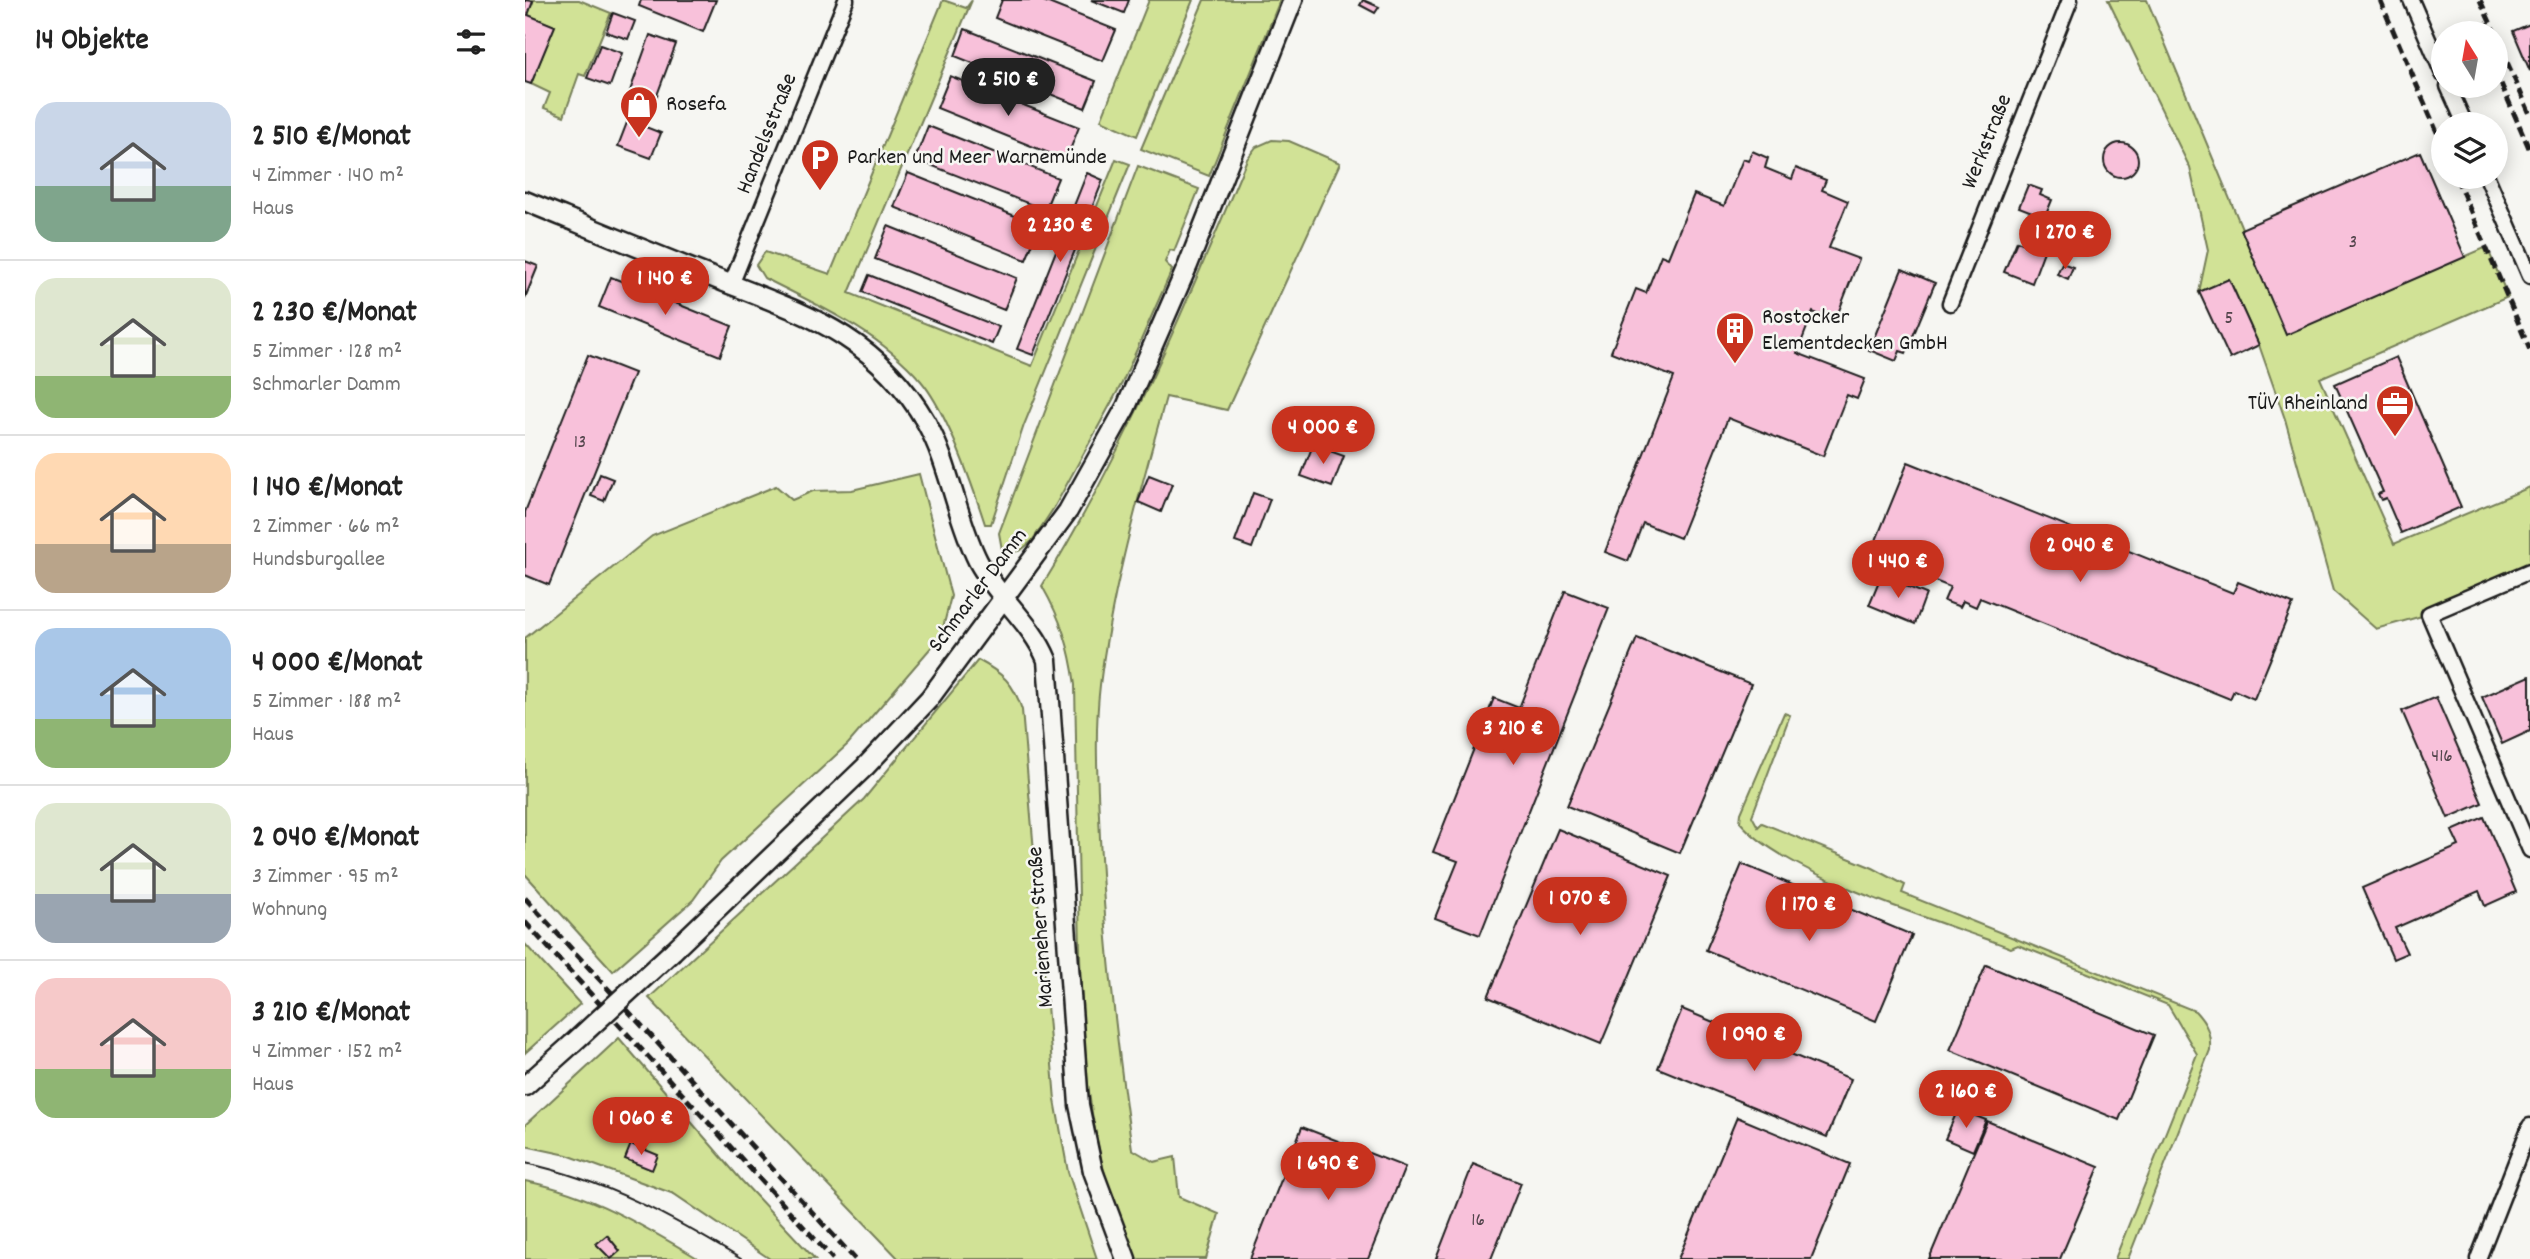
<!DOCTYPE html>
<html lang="de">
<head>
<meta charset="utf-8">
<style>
  :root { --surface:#fff; --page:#f2f2f2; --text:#222; --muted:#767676; --line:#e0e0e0; --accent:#c8321e }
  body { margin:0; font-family:Dekko,sans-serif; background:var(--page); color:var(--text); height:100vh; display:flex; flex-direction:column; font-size:26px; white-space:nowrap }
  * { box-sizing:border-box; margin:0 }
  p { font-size:23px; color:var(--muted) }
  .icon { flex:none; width:38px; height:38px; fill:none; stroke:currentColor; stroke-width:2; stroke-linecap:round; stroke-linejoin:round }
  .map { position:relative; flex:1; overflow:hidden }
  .drawer { display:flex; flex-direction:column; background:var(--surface); width:525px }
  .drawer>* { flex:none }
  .needle { width:46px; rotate:349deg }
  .controls { position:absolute; left:1906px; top:21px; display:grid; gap:14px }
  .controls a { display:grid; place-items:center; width:77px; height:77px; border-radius:50%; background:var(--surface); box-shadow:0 4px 18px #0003; font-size:35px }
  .price { position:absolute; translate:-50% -60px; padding:0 16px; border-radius:24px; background:var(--accent); color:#fff; font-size:23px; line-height:46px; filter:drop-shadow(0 2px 4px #0008) }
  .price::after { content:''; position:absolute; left:50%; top:42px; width:21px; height:16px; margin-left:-10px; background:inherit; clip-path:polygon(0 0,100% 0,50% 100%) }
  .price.selected { background:#222; color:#fff }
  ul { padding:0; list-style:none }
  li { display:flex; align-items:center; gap:21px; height:175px; padding:0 35px }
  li+li { border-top:2px solid var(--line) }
  li span { display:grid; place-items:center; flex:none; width:196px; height:140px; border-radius:21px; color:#555 }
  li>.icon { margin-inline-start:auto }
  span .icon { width:84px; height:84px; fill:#fffc; stroke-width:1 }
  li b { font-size:30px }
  h2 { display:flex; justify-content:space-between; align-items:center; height:84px; padding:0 35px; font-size:30px }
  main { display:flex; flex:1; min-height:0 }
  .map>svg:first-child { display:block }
</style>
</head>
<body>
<main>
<section class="drawer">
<h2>14 Objekte<svg class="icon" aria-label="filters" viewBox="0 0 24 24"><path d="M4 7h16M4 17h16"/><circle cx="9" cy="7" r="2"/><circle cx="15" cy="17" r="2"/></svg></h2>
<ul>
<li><span style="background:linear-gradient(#c9d6e8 60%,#7fa58c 0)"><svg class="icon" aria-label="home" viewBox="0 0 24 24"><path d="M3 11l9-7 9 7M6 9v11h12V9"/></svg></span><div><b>2 510 €/Monat</b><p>4 Zimmer · 140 m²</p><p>Haus</p></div></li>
<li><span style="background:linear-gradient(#dfe7d0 70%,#8fb573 0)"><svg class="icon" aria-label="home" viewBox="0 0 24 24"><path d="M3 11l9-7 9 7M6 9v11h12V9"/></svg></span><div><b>2 230 €/Monat</b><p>5 Zimmer · 128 m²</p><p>Schmarler Damm</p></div></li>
<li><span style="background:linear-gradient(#ffd9b3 65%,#b9a48a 0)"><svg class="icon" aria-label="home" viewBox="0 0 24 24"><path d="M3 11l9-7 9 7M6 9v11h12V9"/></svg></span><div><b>1 140 €/Monat</b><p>2 Zimmer · 66 m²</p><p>Hundsburgallee</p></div></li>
<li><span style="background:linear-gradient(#a9c7e8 65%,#8fb573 0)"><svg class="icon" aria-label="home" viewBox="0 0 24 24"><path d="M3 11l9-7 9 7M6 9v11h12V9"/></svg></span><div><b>4 000 €/Monat</b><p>5 Zimmer · 188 m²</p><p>Haus</p></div></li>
<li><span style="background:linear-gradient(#dfe7d0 65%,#9aa5b1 0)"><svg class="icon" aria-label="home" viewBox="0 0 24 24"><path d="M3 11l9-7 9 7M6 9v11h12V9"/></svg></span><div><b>2 040 €/Monat</b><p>3 Zimmer · 95 m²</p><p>Wohnung</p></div></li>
<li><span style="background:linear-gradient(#f6c9c9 65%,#8fb573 0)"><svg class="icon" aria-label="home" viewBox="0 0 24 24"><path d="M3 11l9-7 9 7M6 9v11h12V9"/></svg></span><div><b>3 210 €/Monat</b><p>4 Zimmer · 152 m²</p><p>Haus</p></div></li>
</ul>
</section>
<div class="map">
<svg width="2005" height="1259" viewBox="0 0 2005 1259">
  <rect width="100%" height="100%" fill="#f6f6f2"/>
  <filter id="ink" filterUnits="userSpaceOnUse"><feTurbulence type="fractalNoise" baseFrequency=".0143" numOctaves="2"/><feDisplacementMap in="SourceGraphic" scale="14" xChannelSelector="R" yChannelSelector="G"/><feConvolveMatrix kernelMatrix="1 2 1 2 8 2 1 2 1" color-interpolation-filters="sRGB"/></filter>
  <g filter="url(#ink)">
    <!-- green -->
    <g fill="#d1e296" stroke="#767f59" stroke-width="2">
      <polygon points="5,0 54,0 86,13 60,76 54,74 39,116 19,108 25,93 6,84 29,26 3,15 8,2"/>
      <path d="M418,0L441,8L447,0L324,293L507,366L591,159L605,164L499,425L466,524H460C447,484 423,413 396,381C355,333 295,306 239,278L231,265L240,252L305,274Z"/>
      <polygon points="624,0 668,0 612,136 576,120"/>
      <polygon points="679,0 755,0 684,176 616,149"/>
      <polygon points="1583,0 1622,0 1761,334 1962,247 1983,297 1795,378 1869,544 2005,487 2005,571 1904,614 1851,629 1808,591 1760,419 1734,345 1704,279 1674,292 1683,250 1665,168"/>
      <path d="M747,140L764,141L815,163L702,410L641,397C615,492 587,587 575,685C569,735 573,788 575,838C580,943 592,1045 607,1149L629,1162L650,1157L654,1197L694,1214L681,1259H612C556,1150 556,1018 554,898C553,827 551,756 550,685C545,647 536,619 517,586C600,451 661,305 722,159L731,147Z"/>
      <polygon points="613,166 674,189 649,251 645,250 640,262 647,270 597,383 530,506 507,541 496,550 478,555 474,533"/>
      <polygon points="394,474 426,596 416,636 323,744 196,861 168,900 88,971 0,874 0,638 127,536 251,486 267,500 288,491 327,490"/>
      <path d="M453,660C477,673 489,683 497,710L530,1100L543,1172L572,1259H374L124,998L339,799Z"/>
      <path d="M1259,713L1265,715L1227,816L1233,827L1237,823L1348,868L1380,885L1377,893L1670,1011C1682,1024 1686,1033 1685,1050L1603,1259H1590L1672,1054L1643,1005L1493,945L1486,948C1417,922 1260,876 1215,822L1216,813Z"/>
      <polygon points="0,944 55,1004 0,1053"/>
      <polygon points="94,1038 217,1181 290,1259 245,1259 149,1194 42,1155 0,1146 0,1125"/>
      <path d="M0,1181C64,1193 119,1226 174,1259H0Z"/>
    </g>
    <!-- building -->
    <g fill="#f8c1da" stroke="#1c1c1c" stroke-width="2">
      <polygon points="0,0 8,1 3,15 30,26 6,84 0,82"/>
      <polygon points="116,0 191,0 178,32 114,6"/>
      <polygon points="477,0 516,0 591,30 578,61 470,18"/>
      <polygon points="566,0 604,0 599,13"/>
      <polygon points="838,0 854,7 850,13 835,5"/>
      <polygon points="88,13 110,21 103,39 81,32"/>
      <polygon points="2005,24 2005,71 1988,31"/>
      <polygon points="440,29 571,81 560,108 430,56"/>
      <polygon points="125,35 151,44 125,114 100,105"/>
      <polygon points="75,45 97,53 85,86 62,78"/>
      <polygon points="425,76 554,127 541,160 412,108"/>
      <polygon points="103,120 136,133 126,158 93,146"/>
      <polygon points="403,126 533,178 520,210 390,159"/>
      <circle cx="1596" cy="160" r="17"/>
      <polygon points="1227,151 1243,158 1240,168 1267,179 1271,168 1301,180 1297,190 1323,201 1304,248 1334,259 1310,321 1288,312 1272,353 1340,379 1332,399 1322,395 1298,456 1203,418 1155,538 1118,523 1103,561 1080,552 1149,377 1086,352 1111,289 1121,293 1136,255 1143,258 1169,194 1199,206 1218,159 1223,161"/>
      <polygon points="1895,152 1940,257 1761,335 1716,229"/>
      <polygon points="383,173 515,226 501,260 369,207"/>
      <polygon points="562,173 578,180 508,355 492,349"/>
      <polygon points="1503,185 1517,190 1515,195 1527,200 1520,217 1494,207"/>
      <polygon points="363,226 492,278 479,310 350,259"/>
      <polygon points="1492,241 1519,251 1507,283 1479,272"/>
      <polygon points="0,261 13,266 0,298"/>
      <polygon points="1537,263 1548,267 1543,279 1532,274"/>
      <polygon points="1377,269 1410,283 1381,353 1375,351 1371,361 1344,350"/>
      <polygon points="344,275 474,327 467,344 337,292"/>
      <polygon points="86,277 207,326 195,356 74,307"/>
      <polygon points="1704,279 1734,345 1705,359 1674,292"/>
      <polygon points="63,355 109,373 24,585 0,575 0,512"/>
      <polygon points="1871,357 1936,507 1876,533 1861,498 1856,500 1853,494 1858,492 1810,384"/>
      <polygon points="788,445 819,456 807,487 776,476"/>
      <polygon points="1383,462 1708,593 1713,582 1768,604 1729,699 1709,690 1705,699 1455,598 1451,607 1438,601 1435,607 1419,601 1425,587 1345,555"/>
      <polygon points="75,474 88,479 79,501 66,496"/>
      <polygon points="624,475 647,484 636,512 613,502"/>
      <polygon points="728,493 745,499 727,548 710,542"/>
      <polygon points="1356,576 1401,594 1390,624 1344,605"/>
      <polygon points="1040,591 1084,608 955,935 910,918 933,861 908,852 969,698 994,708"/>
      <polygon points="1112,638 1226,684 1155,853 1042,806"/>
      <polygon points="2005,676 2005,731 1977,744 1957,697"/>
      <polygon points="1911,697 1957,803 1923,818 1877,711"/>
      <polygon points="1959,817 1991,892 1960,906 1954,891 1870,928 1882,953 1868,959 1837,888 1934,846 1927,831"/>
      <polygon points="1033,829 1146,876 1076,1044 963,997"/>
      <polygon points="1217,864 1387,935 1351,1021 1181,950"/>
      <polygon points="1461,965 1629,1035 1594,1120 1425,1050"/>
      <polygon points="1157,1009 1326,1079 1302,1137 1133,1068"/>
      <polygon points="1433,1109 1461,1120 1448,1151 1420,1139"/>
      <polygon points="1212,1117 1325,1164 1286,1259 1153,1259"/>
      <polygon points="1462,1121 1574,1167 1535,1259 1404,1259"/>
      <polygon points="777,1127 880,1167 843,1259 725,1259"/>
      <polygon points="106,1144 133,1155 127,1170 100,1159"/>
      <polygon points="948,1164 996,1183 966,1259 911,1259"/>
      <polygon points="82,1235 95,1251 86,1259 71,1244"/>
    </g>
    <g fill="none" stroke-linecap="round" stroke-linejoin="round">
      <defs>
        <g id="minor">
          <polyline points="1886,0 1918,74"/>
          <polyline points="1923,86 1940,124"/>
          <polyline points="1962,177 2005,276"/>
          <polyline points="206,285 321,0"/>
          <polyline points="1425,303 1545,0"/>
          <polyline points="2005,571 1904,614 2005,850"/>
          <polyline points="1953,1259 2005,1126"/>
        </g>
        <g id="tertiary">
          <path d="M0,201C61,226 121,251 182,275C273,312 348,331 401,422C425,465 431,517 453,561C472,597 507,623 522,660L554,1105L568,1171L601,1259"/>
          <polyline points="148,951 340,767 404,699 543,511 601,407 663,265 768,0"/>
          <polyline points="0,1086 47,1044"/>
        </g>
      </defs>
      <!-- minor casing -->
      <use href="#minor" stroke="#1c1c1c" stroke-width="19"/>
      <!-- tertiary casing -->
      <use href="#tertiary" stroke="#1c1c1c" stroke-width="23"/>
      <!-- minor -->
      <use href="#minor" stroke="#f6f6f2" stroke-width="14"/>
      <!-- tertiary -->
      <use href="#tertiary" stroke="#f6f6f2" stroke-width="18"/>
      <!-- tram -->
      <path stroke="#1c1c1c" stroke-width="2" d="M0,1163C80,1180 147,1217 216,1259"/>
      <!-- rail -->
      <g stroke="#1c1c1c" stroke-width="5" stroke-dasharray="10 5" stroke-linecap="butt">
        <polyline points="1855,0 1918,146"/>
        <polyline points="1955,0 1970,33"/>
        <polyline points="1970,35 2005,114"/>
        <polyline points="1970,70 2005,150"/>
        <polyline points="1931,177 2005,350"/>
        <polyline points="0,898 330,1259"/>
        <polyline points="0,922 308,1259"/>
      </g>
      <defs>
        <polyline id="tertiary-bridge" points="47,1044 148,951"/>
      </defs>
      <!-- tertiary-bridge casing -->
      <use href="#tertiary-bridge" stroke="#1c1c1c" stroke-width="23" stroke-linecap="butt"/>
      <!-- tertiary-bridge -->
      <use href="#tertiary-bridge" stroke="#f6f6f2" stroke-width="18"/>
    </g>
  </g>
  <!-- icons -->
  <defs>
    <symbol id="shop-pin" viewBox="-11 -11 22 30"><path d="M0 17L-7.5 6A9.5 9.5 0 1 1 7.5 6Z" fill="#c8321e" stroke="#f6f6f2"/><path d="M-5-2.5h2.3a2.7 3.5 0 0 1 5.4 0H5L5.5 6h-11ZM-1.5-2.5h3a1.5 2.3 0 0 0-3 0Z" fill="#fff"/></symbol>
    <symbol id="parking-pin" viewBox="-11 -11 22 30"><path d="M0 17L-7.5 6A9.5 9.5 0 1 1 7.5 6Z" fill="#c8321e" stroke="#f6f6f2"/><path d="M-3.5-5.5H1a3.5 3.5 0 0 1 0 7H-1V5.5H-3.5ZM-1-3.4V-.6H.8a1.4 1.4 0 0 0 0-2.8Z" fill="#fff"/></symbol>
    <symbol id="building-pin" viewBox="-11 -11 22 30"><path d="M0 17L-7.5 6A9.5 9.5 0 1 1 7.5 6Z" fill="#c8321e" stroke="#f6f6f2"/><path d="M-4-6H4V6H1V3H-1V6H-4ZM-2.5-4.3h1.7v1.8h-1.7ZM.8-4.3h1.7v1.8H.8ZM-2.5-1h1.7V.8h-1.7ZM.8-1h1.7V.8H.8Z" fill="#fff"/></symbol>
    <symbol id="office-pin" viewBox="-11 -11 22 30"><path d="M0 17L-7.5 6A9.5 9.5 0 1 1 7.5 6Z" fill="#c8321e" stroke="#f6f6f2"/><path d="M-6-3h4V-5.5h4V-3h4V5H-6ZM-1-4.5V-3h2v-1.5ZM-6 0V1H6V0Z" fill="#fff"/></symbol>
  </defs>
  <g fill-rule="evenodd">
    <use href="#shop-pin" x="92" y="83" width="44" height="60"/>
    <use href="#parking-pin" x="273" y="136" width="44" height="60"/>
    <use href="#building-pin" x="1188" y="309" width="44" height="60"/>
    <use href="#office-pin" x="1848" y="382" width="44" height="60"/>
  </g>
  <g text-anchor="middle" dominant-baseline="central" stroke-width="5" stroke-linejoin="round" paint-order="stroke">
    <!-- number labels -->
    <g font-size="19" fill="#53454c">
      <text x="1828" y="243">3</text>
      <text x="1704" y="319">5</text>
      <text x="55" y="443">13</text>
      <text x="1917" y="757">416</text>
      <text x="953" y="1221">16</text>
    </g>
    <!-- poi labels -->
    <g font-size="23" fill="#1c1c1c" stroke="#f6f6f2" text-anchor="start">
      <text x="141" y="105">Rosefa</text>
      <text x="322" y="158">Parken und Meer Warnemünde</text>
      <text x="1237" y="318">Rostocker<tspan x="1237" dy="26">Elementdecken GmbH</tspan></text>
      <text x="1843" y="404" text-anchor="end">TÜV Rheinland</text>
    </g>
    <!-- street labels -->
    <g font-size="23" fill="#1c1c1c" stroke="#f6f6f2">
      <text transform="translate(243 134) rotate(-68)">Handelsstraße</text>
      <text transform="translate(1463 142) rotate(-68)">Werkstraße</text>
      <text transform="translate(454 591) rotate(-53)">Schmarler Damm</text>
      <text transform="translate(517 927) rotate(-94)">Marieneher Straße</text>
    </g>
  </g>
</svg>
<div class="controls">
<a><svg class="needle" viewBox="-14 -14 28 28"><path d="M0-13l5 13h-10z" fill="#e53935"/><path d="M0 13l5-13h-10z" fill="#767676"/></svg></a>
<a><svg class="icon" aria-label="layers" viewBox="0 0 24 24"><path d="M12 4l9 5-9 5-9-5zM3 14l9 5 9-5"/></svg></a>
</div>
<b class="price selected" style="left:483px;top:118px">2 510 €</b>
<b class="price" style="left:535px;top:264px">2 230 €</b>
<b class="price" style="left:1540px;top:271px">1 270 €</b>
<b class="price" style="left:140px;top:317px">1 140 €</b>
<b class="price" style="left:798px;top:466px">4 000 €</b>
<b class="price" style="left:1555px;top:584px">2 040 €</b>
<b class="price" style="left:1373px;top:600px">1 440 €</b>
<b class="price" style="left:988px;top:767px">3 210 €</b>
<b class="price" style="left:1055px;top:937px">1 070 €</b>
<b class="price" style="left:1284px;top:943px">1 170 €</b>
<b class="price" style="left:1229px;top:1073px">1 090 €</b>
<b class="price" style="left:1441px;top:1130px">2 160 €</b>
<b class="price" style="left:116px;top:1157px">1 060 €</b>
<b class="price" style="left:803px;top:1202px">1 690 €</b>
</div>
</main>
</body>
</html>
